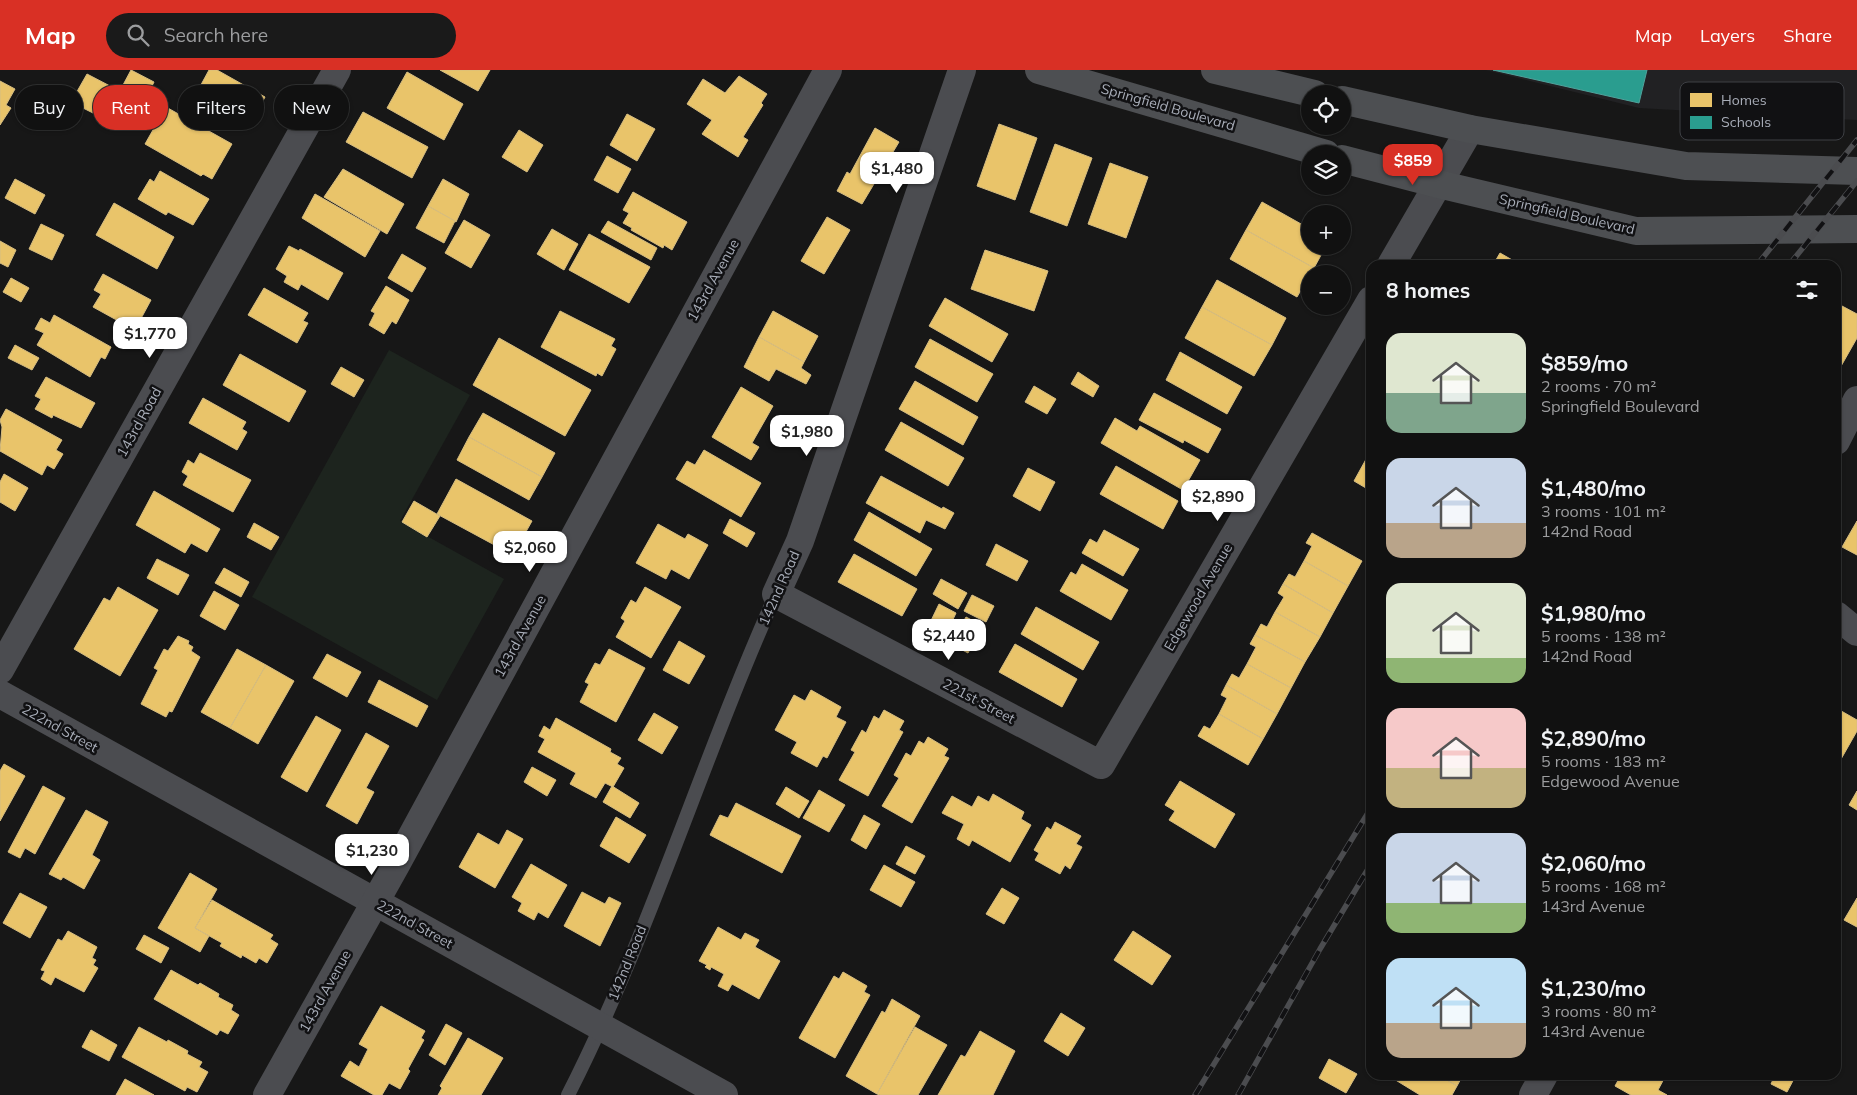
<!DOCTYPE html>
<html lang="en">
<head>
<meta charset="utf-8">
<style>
  :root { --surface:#111; --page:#1a1a1a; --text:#f1f3f6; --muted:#9c9d9f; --line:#303131; --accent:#d93025 }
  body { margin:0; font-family:Mulish,sans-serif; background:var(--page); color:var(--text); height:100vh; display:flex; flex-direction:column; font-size:19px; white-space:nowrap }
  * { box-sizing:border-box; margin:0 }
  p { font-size:16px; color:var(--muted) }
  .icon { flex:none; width:28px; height:28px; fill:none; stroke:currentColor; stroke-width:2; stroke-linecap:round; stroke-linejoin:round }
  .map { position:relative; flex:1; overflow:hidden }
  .details { position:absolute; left:1366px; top:190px; width:475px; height:820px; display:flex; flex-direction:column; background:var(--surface); border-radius:15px; box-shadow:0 1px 4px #0004,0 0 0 1px var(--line) }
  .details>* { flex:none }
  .top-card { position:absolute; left:15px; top:15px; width:475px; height:45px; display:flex; gap:10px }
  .fabs { position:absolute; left:1301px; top:15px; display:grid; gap:10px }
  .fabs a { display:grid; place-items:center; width:50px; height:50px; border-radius:50%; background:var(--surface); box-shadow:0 1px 4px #0004,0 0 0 1px var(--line); font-size:25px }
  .price { position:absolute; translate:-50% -42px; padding:0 11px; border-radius:10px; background:#fff; color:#222; font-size:16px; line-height:32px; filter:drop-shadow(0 1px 2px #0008) }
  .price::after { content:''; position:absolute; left:50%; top:30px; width:15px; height:11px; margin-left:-8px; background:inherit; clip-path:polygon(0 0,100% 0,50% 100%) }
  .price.active { background:var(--accent); color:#fff }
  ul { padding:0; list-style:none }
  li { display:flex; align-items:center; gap:15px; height:125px; padding:0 20px }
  li span { display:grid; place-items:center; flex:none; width:140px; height:100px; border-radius:15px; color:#555 }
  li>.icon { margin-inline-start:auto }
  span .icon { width:60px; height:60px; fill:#fffc; stroke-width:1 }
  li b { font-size:21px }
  h2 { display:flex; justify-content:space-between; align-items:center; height:60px; padding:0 20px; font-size:21px }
  .pill { padding:0 18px; border-radius:22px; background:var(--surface); box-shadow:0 1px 4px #0004,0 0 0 1px var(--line); font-size:18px; line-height:45px }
  .pill.active { background:var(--accent); color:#fff }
  header { display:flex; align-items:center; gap:30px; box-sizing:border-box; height:70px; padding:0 25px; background:var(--accent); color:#fff }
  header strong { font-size:24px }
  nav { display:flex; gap:28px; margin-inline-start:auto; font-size:18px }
  .search { width:350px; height:45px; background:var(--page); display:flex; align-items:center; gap:12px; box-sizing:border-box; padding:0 18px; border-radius:28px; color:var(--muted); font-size:19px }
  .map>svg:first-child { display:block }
</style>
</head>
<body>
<header>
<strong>Map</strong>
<div class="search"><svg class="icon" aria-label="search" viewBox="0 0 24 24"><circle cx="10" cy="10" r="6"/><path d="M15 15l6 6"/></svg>Search here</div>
<nav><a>Map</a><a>Layers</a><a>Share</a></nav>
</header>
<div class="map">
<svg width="1857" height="1025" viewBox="0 0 1857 1025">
  <rect width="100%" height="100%" fill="#171717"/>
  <!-- built -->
  <polygon fill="#212123" points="1486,0 1857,0 1857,50 1639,38"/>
  <!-- green -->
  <polygon fill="#1d241e" points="389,280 470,325 400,451 504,509 437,630 252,527"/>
  <!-- water -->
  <polygon fill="#2a3239" points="120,15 161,38 151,56 110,34"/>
  <!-- homes -->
  <g fill="#e9c46a" stroke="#d6bd81">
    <polygon points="131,0 154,12 146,28 123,15"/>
    <polygon points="209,0 217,0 265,27 251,53 196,24"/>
    <polygon points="440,0 490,0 478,21"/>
    <polygon points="407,2 463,34 444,70 387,38"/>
    <polygon points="87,4 110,16 95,44 71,32"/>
    <polygon points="739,6 767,24 761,33 763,35 743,67 748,70 738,87 702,64 712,50 687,34 703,9 725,23"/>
    <polygon points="0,11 15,19 6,35 11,38 0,55"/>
    <polygon points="166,37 232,74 212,109 203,104 201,106 145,74"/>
    <polygon points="363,42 428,77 412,108 346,72"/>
    <polygon points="627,44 655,59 637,91 610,75"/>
    <polygon points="999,54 1037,68 1015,130 977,116"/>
    <polygon points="875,58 899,72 862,134 837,121 847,102 850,104"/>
    <polygon points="519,60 543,75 527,102 502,87"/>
    <polygon points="1055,74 1092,88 1067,156 1030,142"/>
    <polygon points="607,86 631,99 618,123 594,110"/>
    <polygon points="1110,93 1148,107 1126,168 1088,154"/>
    <polygon points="343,99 404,134 387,164 324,127"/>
    <polygon points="160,101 209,129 193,155 168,142 166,145 138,129 150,109 154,112"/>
    <polygon points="15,109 45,125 35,144 5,128"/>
    <polygon points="443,109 469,124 456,152 428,136"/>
    <polygon points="633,122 687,152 672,180 664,175 663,178 631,160 632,158 623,153 629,143 623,140"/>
    <polygon points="315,124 380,161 365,187 302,148"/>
    <polygon points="1262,132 1310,159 1310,176 1326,176 1314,198 1246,160"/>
    <polygon points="114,133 174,167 157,199 96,165"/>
    <polygon points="428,136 455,151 444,173 416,158"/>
    <polygon points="827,147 850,160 824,204 801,191"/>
    <polygon points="464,150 490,165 471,198 445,183"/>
    <polygon points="608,151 657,178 651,190 601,162"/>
    <polygon points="41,154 64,165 52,190 29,179"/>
    <polygon points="552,159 578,174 564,200 537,184"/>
    <polygon points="1246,160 1314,198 1297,227 1230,189"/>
    <polygon points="589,164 650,197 629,233 569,200"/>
    <polygon points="0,171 16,180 8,197 0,193"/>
    <polygon points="289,176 299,181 300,179 343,203 328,230 301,214 298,220 284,212 287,206 276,199"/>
    <polygon points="985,180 1048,201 1034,241 971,219"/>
    <polygon points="1500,183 1521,195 1493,195"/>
    <polygon points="402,184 426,198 412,222 388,208"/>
    <polygon points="103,204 151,230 137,256 128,251 123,250 122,253 93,237 101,224 94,220"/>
    <polygon points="11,208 29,218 21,232 3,222"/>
    <polygon points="1217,210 1286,248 1272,275 1202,237"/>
    <polygon points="386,216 409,230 396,254 392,251 384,264 369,255 375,243 371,241"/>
    <polygon points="264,218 308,243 303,251 308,253 297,273 248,245"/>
    <polygon points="945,228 1008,264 992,292 929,256"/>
    <polygon points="1842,236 1857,244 1857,268 1836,305 1836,246"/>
    <polygon points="1202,237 1272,275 1254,306 1185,268"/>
    <polygon points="560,241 615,269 611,276 616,279 602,306 597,303 596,306 541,277"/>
    <polygon points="773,241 818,266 804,292 759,267"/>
    <polygon points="54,245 111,277 105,289 101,287 90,307 37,275 44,263 35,259 41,248 50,253"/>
    <polygon points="759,267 804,292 801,298 811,305 806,314 776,299 769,311 744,297"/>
    <polygon points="499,268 591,320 565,366 473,315"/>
    <polygon points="930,269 993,304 977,332 915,297"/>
    <polygon points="15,275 39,288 32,300 8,288"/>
    <polygon points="1180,282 1242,317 1227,344 1166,310"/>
    <polygon points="240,284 306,321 289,352 223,315"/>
    <polygon points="341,297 364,310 354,327 331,314"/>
    <polygon points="1078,302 1099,316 1093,327 1071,314"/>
    <polygon points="46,307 95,333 81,358 53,345 52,348 35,339 41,329 35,326"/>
    <polygon points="915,311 978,347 963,375 899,339"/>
    <polygon points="1034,316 1056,329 1047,344 1025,332"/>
    <polygon points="741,317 773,336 752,373 759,377 751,390 712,367"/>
    <polygon points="1154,323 1221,359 1208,383 1184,370 1183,373 1139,350"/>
    <polygon points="203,328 246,352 242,359 247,362 237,380 189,353"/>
    <polygon points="6,339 62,370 56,380 63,384 54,399 47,395 42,405 0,381 2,357 0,350"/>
    <polygon points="483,343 555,383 542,407 469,367"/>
    <polygon points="1115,348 1137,361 1140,356 1200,390 1183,420 1101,373"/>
    <polygon points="901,352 964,388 948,416 885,380"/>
    <polygon points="469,367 542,407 529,430 457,390"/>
    <polygon points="704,380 761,413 741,447 676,409 687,391 695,395"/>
    <polygon points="1370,382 1371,382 1371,421 1354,411"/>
    <polygon points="200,383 251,410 233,442 183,415 188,406 182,402 188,390 194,394"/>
    <polygon points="1116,396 1178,431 1163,459 1100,424"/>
    <polygon points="1028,398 1055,412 1040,441 1013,426"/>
    <polygon points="4,404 28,418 15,441 0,432 0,412"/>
    <polygon points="881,406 942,439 943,437 954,443 945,459 926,450 920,463 866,433"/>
    <polygon points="456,409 532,451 513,485 437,444"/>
    <polygon points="154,421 220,459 207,482 191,473 185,483 136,455"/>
    <polygon points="414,431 440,446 427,467 402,452"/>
    <polygon points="869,442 932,479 916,506 854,470"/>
    <polygon points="730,449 755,463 747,477 723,463"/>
    <polygon points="1857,451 1857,485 1842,477"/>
    <polygon points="254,453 279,467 271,480 247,467"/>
    <polygon points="658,454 685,469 688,464 708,475 689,509 671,499 666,509 636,493"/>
    <polygon points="1104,460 1139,479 1123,506 1082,483 1090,469 1097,473"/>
    <polygon points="1312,463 1362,491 1348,516 1304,491 1312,476 1306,473"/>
    <polygon points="996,474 1028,491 1017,511 986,495"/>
    <polygon points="854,484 917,519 902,546 838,512"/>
    <polygon points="157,489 189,505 178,525 147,508"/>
    <polygon points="1304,491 1348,516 1333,543 1283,514 1289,504 1295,507"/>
    <polygon points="1082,494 1128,520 1111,550 1060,521 1071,502 1076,505"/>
    <polygon points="224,498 249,512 241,527 215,513"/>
    <polygon points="941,509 967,523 958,539 933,524"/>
    <polygon points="1283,514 1333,543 1320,567 1275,542 1284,527 1278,523"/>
    <polygon points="118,517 158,540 120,606 74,579 104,528 110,531"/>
    <polygon points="645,517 681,537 651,588 616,567 625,551 621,548 631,530 636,533"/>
    <polygon points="214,521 239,535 225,560 200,546"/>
    <polygon points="972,525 994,536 986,552 964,541"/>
    <polygon points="939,534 956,543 944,569 926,561"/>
    <polygon points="1036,537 1099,572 1083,600 1021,564"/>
    <polygon points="1275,542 1320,567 1305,592 1255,565 1261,554 1267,557"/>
    <polygon points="966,547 983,556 968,583 951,574"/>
    <polygon points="1255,565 1305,592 1291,618 1247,594 1256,577 1250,574"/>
    <polygon points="178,566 189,571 188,574 193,577 191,581 200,587 172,642 169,641 166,647 141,634 158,600 154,598 164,579 168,581"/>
    <polygon points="679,571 705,586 689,614 663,600"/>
    <polygon points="1015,574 1077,609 1062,637 999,602"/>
    <polygon points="237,579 266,595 230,658 201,642"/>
    <polygon points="609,579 645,598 616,652 580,632 589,614 585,612 595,593 600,595"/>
    <polygon points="327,584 361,602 347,627 313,608"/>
    <polygon points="1247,594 1291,618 1277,644 1226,615 1232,604 1239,608"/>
    <polygon points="266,595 294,611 258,674 230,658"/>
    <polygon points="379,610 428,636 417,657 368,632"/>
    <polygon points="1226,615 1277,644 1263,669 1219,644 1227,628 1221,625"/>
    <polygon points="811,620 841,637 836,647 846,652 827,688 823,686 817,697 791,683 797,672 775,660 794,625 805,631"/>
    <polygon points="1836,638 1857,650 1857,661 1836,698"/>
    <polygon points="884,640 904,651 899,660 903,662 868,726 839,710 855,682 851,680 862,660 866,663 874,646 879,649"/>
    <polygon points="654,643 678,657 662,684 638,670"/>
    <polygon points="1219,644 1263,669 1248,695 1198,666 1204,656 1210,659"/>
    <polygon points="316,646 341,660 307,722 281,707"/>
    <polygon points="556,648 611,679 610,682 621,688 617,694 624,698 613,717 605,713 596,728 570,714 576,703 538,682 545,669 539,666 544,656 550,660"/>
    <polygon points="366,663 389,676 366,718 374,722 357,754 326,736"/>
    <polygon points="928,667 948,679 944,686 949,688 912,753 882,736 899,708 894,705 906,683 911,686 919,671 924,674"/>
    <polygon points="4,694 25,706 0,751 0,701"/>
    <polygon points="532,697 556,710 547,726 524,712"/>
    <polygon points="1180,711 1235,744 1215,778 1169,750 1175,741 1165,735"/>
    <polygon points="43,716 65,728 35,784 25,778 20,788 8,782"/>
    <polygon points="612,716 639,733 630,748 603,732"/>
    <polygon points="786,717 809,731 799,748 776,734"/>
    <polygon points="819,720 845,735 829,762 803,748"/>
    <polygon points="1857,721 1857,740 1849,735"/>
    <polygon points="993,724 1024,742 1021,749 1031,755 1010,792 972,770 969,776 957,769 964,754 942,743 952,726 972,737 978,726 989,732"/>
    <polygon points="736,733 801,766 782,803 710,765 720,745 728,748"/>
    <polygon points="86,740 108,752 92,785 100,790 84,819 63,807 61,810 49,804"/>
    <polygon points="864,745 880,754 866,779 851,770"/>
    <polygon points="616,747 646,765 629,793 600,776"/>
    <polygon points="1055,752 1081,766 1076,774 1082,777 1070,799 1065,795 1060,804 1035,790 1039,783 1034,780 1047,757 1051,760"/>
    <polygon points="507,760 523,769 495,818 459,797 478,763 499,775"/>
    <polygon points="906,776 925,786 915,804 896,794"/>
    <polygon points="531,794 567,815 548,848 538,842 534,850 518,841 522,833 512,827"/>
    <polygon points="884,795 915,812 901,837 870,820"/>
    <polygon points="190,803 217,819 195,858 209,866 200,882 158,858"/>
    <polygon points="1002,818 1019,828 1004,854 986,844"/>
    <polygon points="582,822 605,834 609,827 621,833 600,876 564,856"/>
    <polygon points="20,823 47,837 30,868 3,853"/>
    <polygon points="1857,828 1857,857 1844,850"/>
    <polygon points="212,830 273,865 270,869 278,874 267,893 259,888 256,893 242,885 241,888 220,876 222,873 195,858"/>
    <polygon points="718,857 741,870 745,863 759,870 755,877 780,891 759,929 732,914 728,921 718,916 724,904 711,897 710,900 705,897 707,895 699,891"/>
    <polygon points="68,861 97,877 92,888 96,890 93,895 98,898 84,922 55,907 51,915 41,909 45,901 41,900 58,869 62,871"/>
    <polygon points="1133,861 1171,886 1152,915 1114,890"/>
    <polygon points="144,865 169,878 161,893 136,879"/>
    <polygon points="171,900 198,915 200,913 219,924 218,927 233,935 231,940 239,945 228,964 220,960 217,965 154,929"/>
    <polygon points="843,902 867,916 864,922 870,925 835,988 799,968 834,906 839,909"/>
    <polygon points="892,929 920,946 877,1024 846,1006 882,941 885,943"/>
    <polygon points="381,936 425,961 421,968 424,970 408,999 410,1001 400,1019 389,1013 382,1025 374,1025 341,1006 350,991 359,997 368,979 359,974"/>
    <polygon points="1061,943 1085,958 1068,986 1044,971"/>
    <polygon points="446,954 462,963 445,995 429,985"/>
    <polygon points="139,957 167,972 168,970 188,981 187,984 202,992 199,997 208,1002 197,1022 187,1017 185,1021 122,987"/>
    <polygon points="915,957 947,975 918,1025 880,1025 877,1024"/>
    <polygon points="91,960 117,975 109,991 82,977"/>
    <polygon points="980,961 1015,981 993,1025 938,1025 961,985 965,987"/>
    <polygon points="468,968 503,988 481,1025 438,1025 442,1018 440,1016"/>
    <polygon points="1329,989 1357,1004 1346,1023 1319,1008"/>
    <polygon points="1438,1005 1463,1005 1457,1016"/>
    <polygon points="1438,1005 1457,1016 1452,1025 1420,1025 1389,1006"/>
    <polygon points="1621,1005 1666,1005 1658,1020 1667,1025 1631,1025 1615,1016"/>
    <polygon points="1775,1005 1796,1005 1787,1022 1771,1014"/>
    <polygon points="125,1009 154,1025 116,1025"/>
  </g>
  <!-- schools -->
  <polygon fill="#2a9d8f" stroke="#50a29b" points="1493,0 1647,0 1639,33"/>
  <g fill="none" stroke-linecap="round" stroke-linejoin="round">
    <!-- lane -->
    <path stroke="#4b4c50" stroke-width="14" d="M568,1025C650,864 702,689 776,524"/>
    <!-- street -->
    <g stroke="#4b4c50" stroke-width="28">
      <polyline points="962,0 800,471 776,524 1101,695 1371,230"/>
      <polyline points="1391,195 1470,59"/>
      <polyline points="1836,371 1857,330"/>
      <polyline points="1836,545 1857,562"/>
      <polyline points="0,600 337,0"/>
      <polyline points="0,624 724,1025"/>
      <polyline points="267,1025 396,795 828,0"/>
      <polyline points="1533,1025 1544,1005"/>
    </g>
    <!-- primary -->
    <g stroke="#4d4f52" stroke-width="28">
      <polyline points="1039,0 1326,84"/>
      <polyline points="1215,0 1315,24"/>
      <polyline points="1342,30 1470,59 1686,96 1857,101"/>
      <polyline points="1342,89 1438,114 1636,161 1857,159"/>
    </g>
    <defs>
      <g id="rail">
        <polyline points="1757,195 1857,70"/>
        <polyline points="1789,195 1857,111"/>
        <polyline points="1195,1025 1371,738"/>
        <polyline points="1238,1025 1320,879 1371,794"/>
      </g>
    </defs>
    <!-- rail casing -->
    <use href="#rail" stroke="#4b4c4f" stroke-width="5.5"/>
    <!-- rail -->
    <use href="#rail" stroke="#111113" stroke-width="4" stroke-dasharray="11" stroke-linecap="butt"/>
  </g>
  <g text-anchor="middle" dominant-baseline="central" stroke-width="5" stroke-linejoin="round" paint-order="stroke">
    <!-- street labels -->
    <g font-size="14" fill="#a8adb8" stroke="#111113">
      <text transform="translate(1168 37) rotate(16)">Springfield Boulevard</text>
      <text transform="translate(1567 144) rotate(13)">Springfield Boulevard</text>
      <text transform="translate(713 210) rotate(-61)">143rd Avenue</text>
      <text transform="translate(139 352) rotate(-61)">143rd Road</text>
      <text transform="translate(779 518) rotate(-66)">142nd Road</text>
      <text transform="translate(1198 527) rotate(-60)">Edgewood Avenue</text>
      <text transform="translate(520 566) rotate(-61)">143rd Avenue</text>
      <text transform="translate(979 631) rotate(28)">221st Street</text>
      <text transform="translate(60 658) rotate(29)">222nd Street</text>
      <text transform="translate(415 854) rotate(29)">222nd Street</text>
      <text transform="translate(627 893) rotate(-68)">142nd Road</text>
      <text transform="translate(325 921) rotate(-61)">143rd Avenue</text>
    </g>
  </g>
  <!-- legend -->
  <rect x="1680" y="12" width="164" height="58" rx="8" fill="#111113" stroke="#3e4045" stroke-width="1"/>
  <rect x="1690" y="23" width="22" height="14" fill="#e9c46a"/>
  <rect x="1690" y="46" width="22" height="13" fill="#2a9d8f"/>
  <g font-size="14" fill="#a8adb8">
    <text x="1721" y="35">Homes</text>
    <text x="1721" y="57">Schools</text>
  </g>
</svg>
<div class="fabs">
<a><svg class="icon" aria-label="locate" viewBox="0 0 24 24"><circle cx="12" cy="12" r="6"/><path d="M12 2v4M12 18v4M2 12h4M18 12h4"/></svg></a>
<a><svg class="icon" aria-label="layers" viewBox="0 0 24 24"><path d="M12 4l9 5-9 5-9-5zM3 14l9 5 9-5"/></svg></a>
<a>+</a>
<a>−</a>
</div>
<b class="price active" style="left:1413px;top:116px">$859</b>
<b class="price" style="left:897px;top:124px">$1,480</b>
<b class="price" style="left:150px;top:289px">$1,770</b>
<b class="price" style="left:807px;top:387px">$1,980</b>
<b class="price" style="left:1218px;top:452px">$2,890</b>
<b class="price" style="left:530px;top:503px">$2,060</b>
<b class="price" style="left:949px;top:591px">$2,440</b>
<b class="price" style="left:372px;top:806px">$1,230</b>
<div class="top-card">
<a class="pill">Buy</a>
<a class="pill active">Rent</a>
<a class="pill">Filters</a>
<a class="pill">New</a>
</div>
<section class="details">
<h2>8 homes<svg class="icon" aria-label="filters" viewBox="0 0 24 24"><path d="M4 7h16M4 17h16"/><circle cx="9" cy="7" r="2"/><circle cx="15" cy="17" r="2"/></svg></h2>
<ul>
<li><span style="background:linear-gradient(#dfe7d0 60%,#7fa58c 0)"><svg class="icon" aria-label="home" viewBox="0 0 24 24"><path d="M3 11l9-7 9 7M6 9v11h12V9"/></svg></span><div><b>$859/mo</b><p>2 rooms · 70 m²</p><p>Springfield Boulevard</p></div></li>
<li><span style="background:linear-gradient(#c9d6e8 65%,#b9a48a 0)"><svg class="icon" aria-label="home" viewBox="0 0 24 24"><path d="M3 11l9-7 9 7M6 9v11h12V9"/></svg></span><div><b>$1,480/mo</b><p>3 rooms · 101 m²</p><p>142nd Road</p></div></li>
<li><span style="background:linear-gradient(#dfe7d0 75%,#8fb573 0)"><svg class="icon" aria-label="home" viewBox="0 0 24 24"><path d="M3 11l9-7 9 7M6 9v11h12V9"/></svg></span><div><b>$1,980/mo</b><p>5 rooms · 138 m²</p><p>142nd Road</p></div></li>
<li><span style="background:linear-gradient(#f6c9c9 60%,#c2b280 0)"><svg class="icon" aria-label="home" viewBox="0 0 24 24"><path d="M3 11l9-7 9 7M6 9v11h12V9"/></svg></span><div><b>$2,890/mo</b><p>5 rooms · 183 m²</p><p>Edgewood Avenue</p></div></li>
<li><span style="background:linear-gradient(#c9d6e8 70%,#8fb573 0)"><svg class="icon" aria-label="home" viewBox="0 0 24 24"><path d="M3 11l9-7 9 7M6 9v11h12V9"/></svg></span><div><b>$2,060/mo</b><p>5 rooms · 168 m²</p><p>143rd Avenue</p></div></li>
<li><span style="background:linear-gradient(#bfe0f5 65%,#b9a48a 0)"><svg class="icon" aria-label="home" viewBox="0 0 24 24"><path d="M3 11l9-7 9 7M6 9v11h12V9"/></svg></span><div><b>$1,230/mo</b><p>3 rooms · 80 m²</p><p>143rd Avenue</p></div></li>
</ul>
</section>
</div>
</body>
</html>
